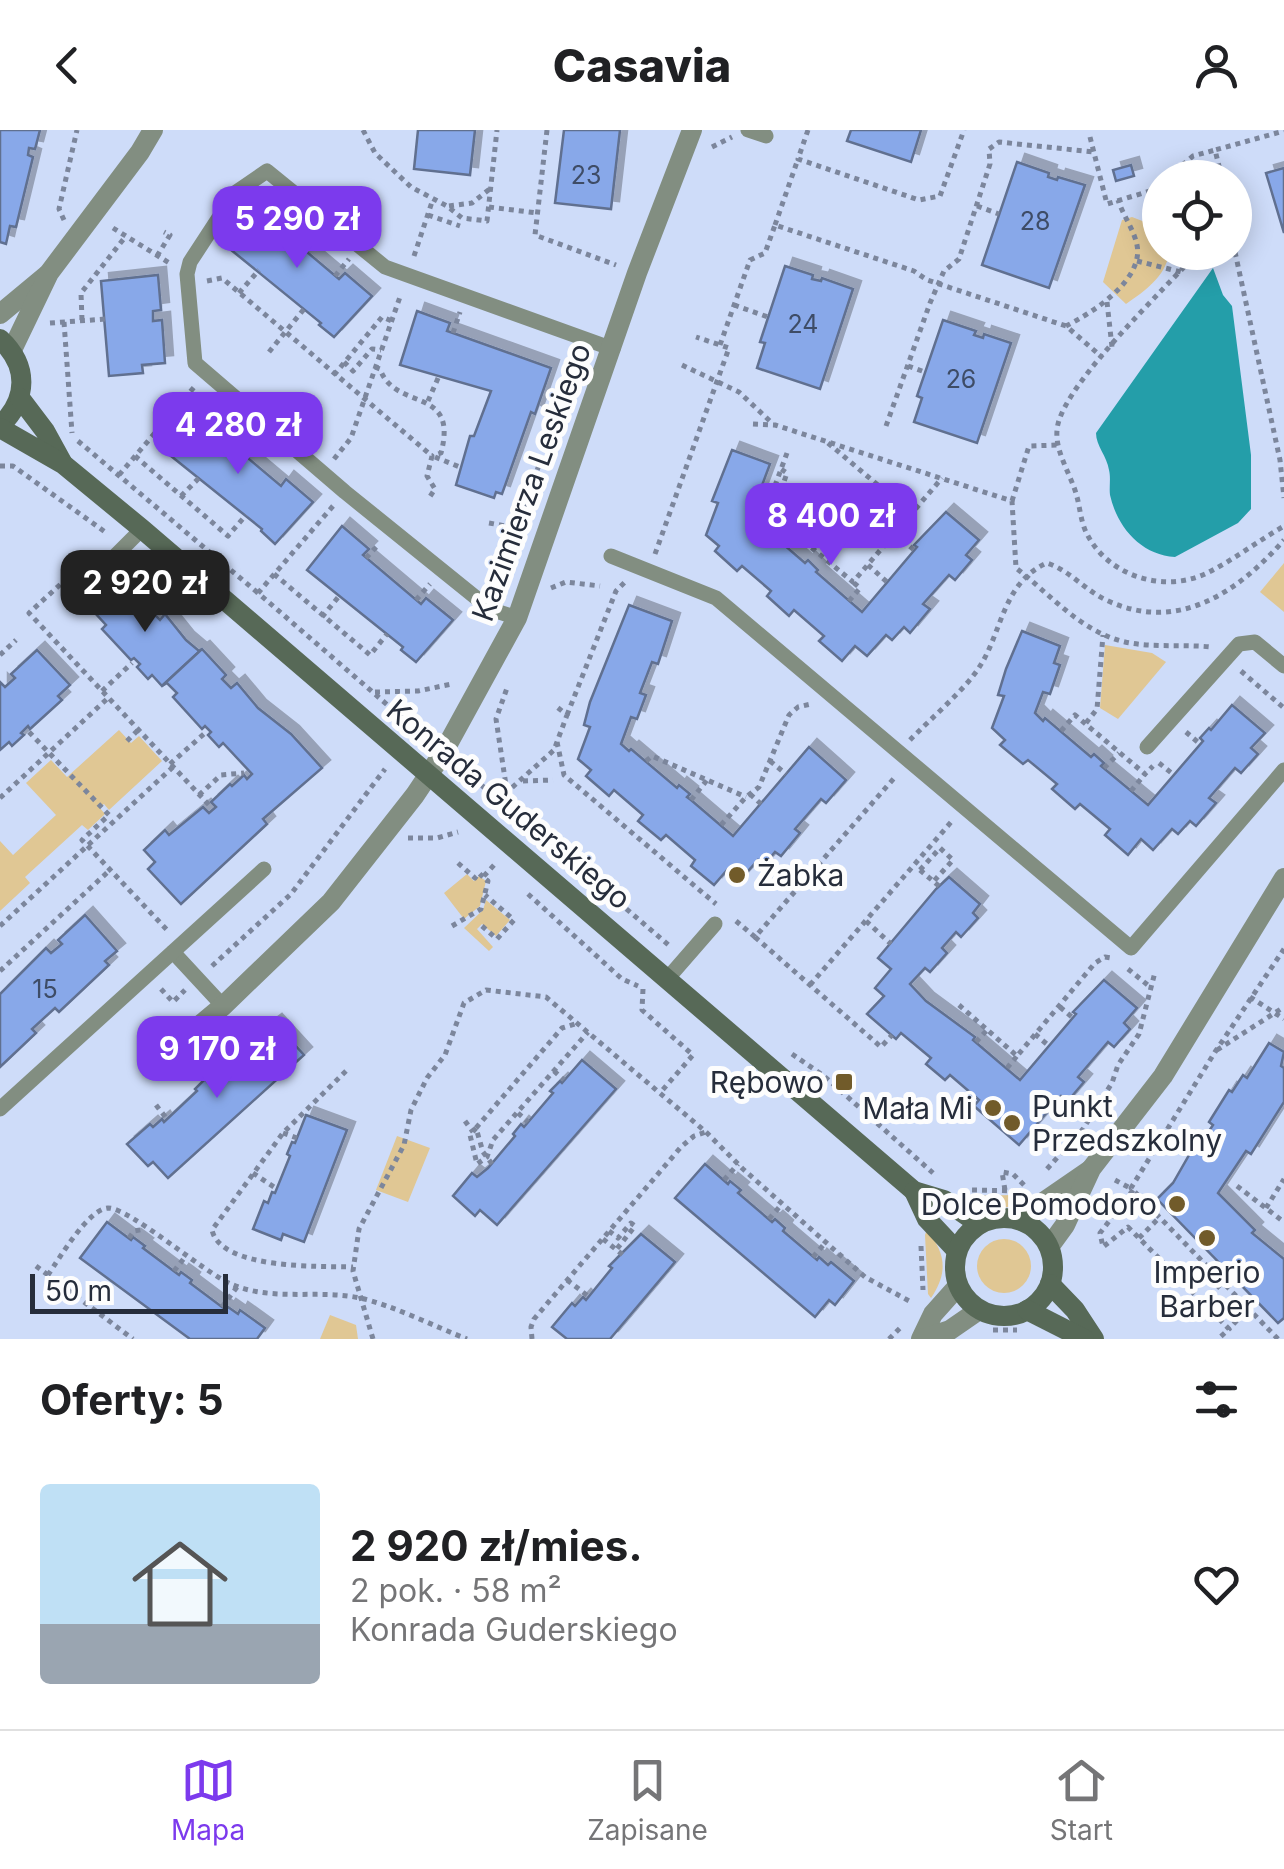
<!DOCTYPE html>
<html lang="pl">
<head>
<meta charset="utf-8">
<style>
  :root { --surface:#fff; --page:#f6f6f6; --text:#202124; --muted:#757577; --line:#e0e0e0; --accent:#7c3aed }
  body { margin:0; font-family:Inter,sans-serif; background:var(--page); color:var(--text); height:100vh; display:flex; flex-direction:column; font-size:38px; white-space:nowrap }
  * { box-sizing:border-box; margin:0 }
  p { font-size:32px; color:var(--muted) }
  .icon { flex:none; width:55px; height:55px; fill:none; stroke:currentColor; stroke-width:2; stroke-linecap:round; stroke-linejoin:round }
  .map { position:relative; height:1209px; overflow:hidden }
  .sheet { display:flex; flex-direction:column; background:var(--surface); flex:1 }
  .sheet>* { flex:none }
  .fabs { position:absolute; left:1142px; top:30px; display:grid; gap:20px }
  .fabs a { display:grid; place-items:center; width:110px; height:110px; border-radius:50%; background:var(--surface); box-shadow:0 5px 25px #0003; font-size:50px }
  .scale { position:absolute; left:30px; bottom:25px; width:198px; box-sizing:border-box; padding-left:10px; border:5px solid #262d3b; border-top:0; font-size:28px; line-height:35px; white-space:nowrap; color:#262d3b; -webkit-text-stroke:8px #fdfdfd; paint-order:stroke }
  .price { position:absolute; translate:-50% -85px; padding:0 22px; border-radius:20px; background:var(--accent); color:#fff; font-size:32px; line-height:65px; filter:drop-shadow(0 2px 5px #0008) }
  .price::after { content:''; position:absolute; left:50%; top:60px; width:30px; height:22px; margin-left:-15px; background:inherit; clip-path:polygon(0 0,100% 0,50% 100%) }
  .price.current { background:#222; color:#fff }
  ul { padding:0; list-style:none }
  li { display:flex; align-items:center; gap:30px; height:250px; padding:0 40px }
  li+li { border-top:2px solid var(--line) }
  li span { display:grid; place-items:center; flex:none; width:280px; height:200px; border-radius:10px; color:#555 }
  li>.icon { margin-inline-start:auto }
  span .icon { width:120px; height:120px; fill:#fffc; stroke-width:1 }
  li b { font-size:42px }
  h2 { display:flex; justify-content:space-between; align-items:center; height:120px; padding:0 40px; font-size:42px }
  header { display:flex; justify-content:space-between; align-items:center; height:130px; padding:0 40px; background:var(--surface); font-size:45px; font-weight:800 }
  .menu { display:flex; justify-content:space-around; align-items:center; height:140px; border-top:2px solid var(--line); background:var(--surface); font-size:28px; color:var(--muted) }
  .menu a { display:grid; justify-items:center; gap:5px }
  .menu .current { color:var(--accent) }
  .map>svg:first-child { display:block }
</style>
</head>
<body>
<header><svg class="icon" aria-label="back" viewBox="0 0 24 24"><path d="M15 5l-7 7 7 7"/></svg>Casavia<svg class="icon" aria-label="person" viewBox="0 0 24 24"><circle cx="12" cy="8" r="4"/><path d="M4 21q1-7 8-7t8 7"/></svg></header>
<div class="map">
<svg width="1284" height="1209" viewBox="0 0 1284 1209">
  <defs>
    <filter id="shadow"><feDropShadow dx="8" dy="-8" stdDeviation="0" flood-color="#0004"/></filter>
  </defs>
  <rect width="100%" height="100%" fill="#cedcf9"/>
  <!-- green -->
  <g fill="#e0c794">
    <path d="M1132,87L1150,94L1160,103V122L1169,123C1166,146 1145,161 1126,174L1103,152L1122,90Z"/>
    <polygon points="1284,433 1284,482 1260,462"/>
    <polygon points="1105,515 1152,523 1166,532 1118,589 1100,578"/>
    <polygon points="119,600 131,613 139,606 162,631 109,680 104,674 99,677 105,684 88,700 82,695 25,747 30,753 0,781 0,711 13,725 56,685 26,653 51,630 67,647"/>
    <polygon points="467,744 474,751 479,746 486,751 480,776 464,789 444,763"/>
    <polygon points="486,770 510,790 496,806 482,794 477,799 493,817 489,821 464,798 483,780"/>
    <polygon points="397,1006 430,1018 408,1072 376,1060"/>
    <path d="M1016,1065L1028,1072C1004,1082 980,1078 958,1066Z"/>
    <path d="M927,1099C945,1124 949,1141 931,1168L928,1164L925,1105Z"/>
    <circle cx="1004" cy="1136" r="27"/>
    <polygon points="330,1185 356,1195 358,1209 320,1209"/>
  </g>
  <!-- water -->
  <path fill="#249ea9" d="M1213,138L1223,165L1232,176L1251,325V379L1238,393L1175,427C1141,425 1117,397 1110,365C1109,357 1111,348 1109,340C1107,326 1096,316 1096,303Z"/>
  <!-- building -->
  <g fill="#88a8e9" stroke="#617090" stroke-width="2.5" filter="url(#shadow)">
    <polygon points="0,0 40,0 35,19 29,18 28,25 33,27 16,97 10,96 6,114 0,112"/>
    <polygon points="418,0 475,0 470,45 414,39"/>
    <polygon points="564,0 620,0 611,79 555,73"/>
    <polygon points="851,0 921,0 911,32 847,11"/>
    <polygon points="1017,32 1049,43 1048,47 1057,50 1058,47 1085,55 1049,158 982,135"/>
    <polygon points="1131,35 1134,46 1116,51 1113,40"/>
    <polygon points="1284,38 1284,103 1266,43"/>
    <polygon points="260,71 287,94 282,101 339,149 345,143 372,166 334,207 319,195 321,193 225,115"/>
    <polygon points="785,136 813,145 812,149 821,151 822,148 853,159 820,259 757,238 765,213 760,212"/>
    <polygon points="158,145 161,180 153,181 153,191 162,190 165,233 142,235 143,243 109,246 101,151"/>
    <polygon points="417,181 450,193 447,201 453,203 551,238 535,284 531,282 502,364 496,362 494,368 456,355 470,306 474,306 491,261 400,235"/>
    <polygon points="943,190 976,201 974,205 983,208 984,204 1011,213 977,313 914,292 922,268 917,266"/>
    <polygon points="201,277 228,300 223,307 281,356 286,349 313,372 275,414 261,401 262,399 166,322"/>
    <polygon points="732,320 770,334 749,390 758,397 760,394 805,433 808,430 818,440 816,442 862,482 917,417 914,415 946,382 979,410 966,425 972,430 955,450 949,445 923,474 930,479 910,503 904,497 892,510 886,505 867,526 855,516 842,531 819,511 824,506 794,480 789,486 767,466 771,461 742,436 737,441 715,421 719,416 706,405 718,373 712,371"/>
    <polygon points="342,396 369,419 363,425 421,474 426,468 453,490 416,532 401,520 403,517 307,440"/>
    <polygon points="130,450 154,476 150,480 160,490 165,484 186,510 199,521 202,519 162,556 152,545 148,549 137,537 140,534 134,528 131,530 102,499 106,495 95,483"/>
    <polygon points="629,475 672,491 658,534 652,532 640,563 646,565 637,589 631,587 621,614 629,621 631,619 677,658 679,655 690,664 687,667 691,670 733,706 809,617 846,650 826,673 821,669 795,699 800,703 781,726 775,722 764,735 758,730 739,751 727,740 714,755 691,736 695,730 666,705 661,710 638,691 643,685 614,660 609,666 586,646 591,640 578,629 590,597 584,595 590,572"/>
    <polygon points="1022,501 1060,516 1054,533 1060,535 1050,564 1043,562 1035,583 1043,591 1045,588 1091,627 1094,624 1104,633 1101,636 1148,675 1203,611 1200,608 1209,598 1211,600 1232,575 1265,603 1251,618 1258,624 1241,643 1235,638 1209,668 1216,673 1196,696 1190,691 1178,704 1172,699 1153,720 1141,709 1128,725 1105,705 1110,699 1080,674 1075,679 1052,659 1057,654 1028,630 1023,634 1000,615 1005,610 992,598 1004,566 998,565 1006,539"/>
    <polygon points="202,519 226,545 222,549 231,558 237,553 258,578 291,604 322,638 263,689 267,694 181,774 148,739 155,732 144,720 165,700 169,705 203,677 209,683 216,677 211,672 230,654 232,656 244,645 247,649 252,644 223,613 219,617 208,605 211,602 205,596 202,599 173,567 177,563 167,553 162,556"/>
    <polygon points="37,520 70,555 58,566 62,570 30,599 28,596 21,603 24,605 12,616 9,612 0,620 0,552 5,557 15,548 11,544"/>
    <polygon points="949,747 980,774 973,783 978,788 961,807 956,802 942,818 947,823 930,842 925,838 910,854 926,871 975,907 973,910 1020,950 1076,884 1073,882 1104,850 1137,878 1124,893 1130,899 1114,917 1108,912 1078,947 1084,952 1067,972 1061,966 1019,1015 974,976 979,970 950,945 945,950 926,934 931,928 901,903 896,909 867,884 884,866 875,858 891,839 878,828 936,759"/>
    <polygon points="85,785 117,821 105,831 109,835 59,882 55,878 32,899 36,903 0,937 0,864 46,818 51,823 62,814 58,810"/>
    <polygon points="274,892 304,925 168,1048 153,1032 148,1036 127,1014 150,994 153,997 162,989 164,992 197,961 195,959 205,949 208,952 241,922 238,919"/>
    <polygon points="1269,913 1284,922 1281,936 1284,938 1284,972 1251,1024 1246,1021 1218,1063 1255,1100 1252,1103 1284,1129 1284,1188 1278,1193 1157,1069 1173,1053 1196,1013 1200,1015 1213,995 1209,992 1229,960 1232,962 1243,945 1247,948"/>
    <polygon points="582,930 616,959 497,1095 480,1080 475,1086 453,1066 472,1043 477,1047 488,1038 515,1006 513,1004 521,994 524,997 553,963 550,961 560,951 562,953"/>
    <polygon points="306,985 347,1000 304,1112 283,1104 281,1110 253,1099 264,1071 268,1073 272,1062 275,1063 290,1026 287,1024 292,1012 295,1013"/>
    <polygon points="705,1034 728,1054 730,1051 741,1060 738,1063 772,1092 775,1089 785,1098 783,1101 817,1130 819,1127 828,1135 831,1132 854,1151 835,1175 829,1170 815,1187 675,1068"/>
    <polygon points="107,1092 131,1110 133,1107 145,1116 143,1118 179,1145 181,1142 192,1150 190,1153 226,1180 228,1177 238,1184 240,1180 265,1198 257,1209 190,1209 80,1128"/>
    <polygon points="641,1104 675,1132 610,1209 567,1209 552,1197 572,1173 575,1176 583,1167 586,1170 612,1138 609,1136"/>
  </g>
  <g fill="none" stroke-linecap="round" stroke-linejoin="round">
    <!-- path -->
    <g stroke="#7c869c" stroke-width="5" stroke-dasharray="5 5" stroke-linecap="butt">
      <polyline points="363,0 375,23 411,57 447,76 462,88 487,91 497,0"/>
      <polyline points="547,0 535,105 616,135"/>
      <polyline points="808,0 798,29 919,70 940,66 964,0"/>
      <polyline points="1090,7 1107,74 1150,61 1160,53"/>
      <polyline points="712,17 732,7"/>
      <polyline points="1167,48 1193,26 1215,20"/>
      <polyline points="1222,48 1215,20 1284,1"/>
      <polyline points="449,76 472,73 491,58"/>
      <polyline points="977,76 999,84"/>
      <polyline points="489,77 537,83"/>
      <polyline points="428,85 460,96"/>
      <polyline points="64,90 59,79 77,0"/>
      <polyline points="775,95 798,29"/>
      <polyline points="113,98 171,134"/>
      <polyline points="285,103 296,90"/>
      <path d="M1198,122C1164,160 1069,249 1058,294C1052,319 1071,343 1077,367C1080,378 1081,393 1087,404C1108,446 1163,463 1205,444C1232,431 1258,411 1284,396"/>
      <polyline points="1235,122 1280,330 1284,368"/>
      <polyline points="157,126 170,105 164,102"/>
      <polyline points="414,126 433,69"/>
      <polyline points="1137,131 1181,142"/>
      <polyline points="335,146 349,129"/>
      <polyline points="207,151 222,148 432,326 427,346 435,359 429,368"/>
      <polyline points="239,163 259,140"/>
      <polyline points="1107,172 1112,217"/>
      <polyline points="734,175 768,187"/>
      <polyline points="82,190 81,163 126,106"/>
      <polyline points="64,192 72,303"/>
      <polyline points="50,193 106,189"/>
      <path d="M1066,196C1092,183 1144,150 1137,115C1134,100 1123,85 1118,70"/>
      <polyline points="453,203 460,182"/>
      <polyline points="720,215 750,130 765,123 775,95 914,141 927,150 1066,196 1102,227"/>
      <polyline points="269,222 304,179"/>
      <polyline points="344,232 353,241 372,219 381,220"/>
      <polyline points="682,235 739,262 772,293"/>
      <polyline points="908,236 925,242"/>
      <path d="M375,237L380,239C395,282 459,255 441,323L432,326"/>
      <polyline points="334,245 382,187 392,191"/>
      <polyline points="428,271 439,246"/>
      <path d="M753,294L775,295L1012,371L1016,438C1050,464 1081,502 1125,512C1153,518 1182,514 1211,517"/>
      <polyline points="886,296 930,173 944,141 959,129 990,34 989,19 999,12 1094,22"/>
      <polyline points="78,311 258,463"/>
      <polyline points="828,313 911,383"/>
      <polyline points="787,323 766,380 853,452 942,348"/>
      <polyline points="135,326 228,406 246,385"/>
      <polyline points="435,327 462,338"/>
      <polyline points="334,329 351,308 401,164"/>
      <polyline points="0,336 13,336 108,404"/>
      <polyline points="119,345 195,256"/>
      <polyline points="181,366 200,347"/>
      <polyline points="1012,371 1029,316 1058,315"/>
      <polyline points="769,373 806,404 810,398 777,372 787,343 781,339"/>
      <polyline points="333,376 258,463 428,610"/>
      <polyline points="489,393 517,398 577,226"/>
      <polyline points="869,397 887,413"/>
      <polyline points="895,403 914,420"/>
      <polyline points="774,406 784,395"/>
      <polyline points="655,424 729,218 696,207"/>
      <polyline points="366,428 378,415"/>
      <polyline points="868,435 887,452"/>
      <polyline points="75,441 29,483 210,676"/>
      <polyline points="274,444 370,525 387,504"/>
      <polyline points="551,458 566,452 600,456"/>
      <polyline points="416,470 430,454"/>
      <polyline points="849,471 860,458 853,452"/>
      <polyline points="322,487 340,465"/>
      <polyline points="0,525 16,510"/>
      <polyline points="1241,541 1284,578"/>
      <polyline points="102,561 132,533"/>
      <polyline points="375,562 418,561 452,554"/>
      <polyline points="567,585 616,461 626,451"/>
      <polyline points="1086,593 1097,579 1103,505"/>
      <polyline points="1061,601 1075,585 1145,644 1153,636"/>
      <polyline points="29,602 109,685 82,710 168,801"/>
      <polyline points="1186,602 1200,614"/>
      <path d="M910,610C930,589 966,559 980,536C1002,502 1003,452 1047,433C1069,440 1085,460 1106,470C1178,504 1238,462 1284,410"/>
      <polyline points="127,611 138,600"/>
      <polyline points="557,612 564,645 716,774"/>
      <polyline points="646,631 652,626 746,667"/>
      <polyline points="770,631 786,644"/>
      <polyline points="1159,633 1174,645"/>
      <polyline points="170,634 205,603"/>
      <polyline points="459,636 671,817"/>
      <polyline points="1104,638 1119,623"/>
      <polyline points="523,651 553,650"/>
      <polyline points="1131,661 1145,644"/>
      <polyline points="507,662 496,589 507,558"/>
      <polyline points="750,664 761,674"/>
      <polyline points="199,665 221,645 244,643"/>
      <polyline points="0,668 108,568"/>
      <polyline points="691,670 707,650"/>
      <polyline points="502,674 507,662 554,620 567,585 557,577"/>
      <polyline points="721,695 746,667 759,657 789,585 798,577 811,574"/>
      <polyline points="408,708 437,708 458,702"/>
      <polyline points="458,733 475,748 479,743 483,747"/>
      <polyline points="920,740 940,718 953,730 933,752"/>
      <polyline points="920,740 940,757"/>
      <polyline points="528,764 622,849 638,856"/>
      <polyline points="736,791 755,807 896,646"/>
      <polyline points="866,791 891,814"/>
      <polyline points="0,796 173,637"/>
      <polyline points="452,796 481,779 488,751 483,747 495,734"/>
      <polyline points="482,796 497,809 514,790 485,765"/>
      <polyline points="755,807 881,917 892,905"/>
      <polyline points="212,836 291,764 385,639"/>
      <polyline points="1128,839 1149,856"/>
      <polyline points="0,841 110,740"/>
      <polyline points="810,855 952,691"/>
      <polyline points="161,859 173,872 185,860"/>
      <polyline points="643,859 642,880 693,925 660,963"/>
      <polyline points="1250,867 1284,889"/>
      <polyline points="959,875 1017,926 1095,833 1105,827 1111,828"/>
      <polyline points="1060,877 1073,888"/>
      <polyline points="1035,904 1049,916"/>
      <polyline points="976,912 987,900"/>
      <polyline points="1217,920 1284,877"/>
      <polyline points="792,924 824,946 933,1043"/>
      <polyline points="199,937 211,949"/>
      <polyline points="1007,938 1017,926"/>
      <path d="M346,941L283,1003L212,1100C221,1140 321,1136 353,1137"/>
      <polyline points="554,941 564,950"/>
      <polyline points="156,975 167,989"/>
      <polyline points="518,983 528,992"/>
      <polyline points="465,991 473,1002"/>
      <polyline points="476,998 470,1005 477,1034 487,1027 493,1010 588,902"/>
      <polyline points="283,1003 297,1008"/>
      <polyline points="492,1034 483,1022 476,998 562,898 575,894"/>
      <polyline points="1047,1039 1083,999 1112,953 1118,935 1139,904 1155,842"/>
      <polyline points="253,1043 277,1059"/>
      <polyline points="724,1050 738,1034"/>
      <polyline points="1115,1050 1130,1058"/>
      <polyline points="1237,1056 1284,1092"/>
      <polyline points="972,1060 1021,1061"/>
      <polyline points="1005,1060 1002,1042 1013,1044 1026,1057"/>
      <polyline points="1133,1060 1100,1103 1103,1117 1128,1097 1229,1199 1218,1209"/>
      <polyline points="1102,1067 1124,1070"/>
      <polyline points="1266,1078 1284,1049"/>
      <polyline points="769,1089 782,1074"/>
      <polyline points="609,1101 618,1108 631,1093 635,1096 616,1120"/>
      <polyline points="129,1108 134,1101 145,1099"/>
      <polyline points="1139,1108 1160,1087"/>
      <polyline points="603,1109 623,1125"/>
      <polyline points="921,1116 923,1160"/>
      <polyline points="813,1127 826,1112"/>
      <polyline points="36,1136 133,1209"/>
      <polyline points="174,1141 185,1127"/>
      <path d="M48,1145C59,1129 88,1079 108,1078C130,1078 203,1142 231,1154C272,1172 317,1159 360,1168C392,1175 436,1197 467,1209"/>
      <polyline points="567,1150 588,1166"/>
      <polyline points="1209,1164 1227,1181 1231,1177 1241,1186 1229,1199"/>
      <polyline points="1202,1172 1223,1152"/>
      <polyline points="222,1177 237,1157"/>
      <polyline points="993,1200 1017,1200"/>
      <polyline points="373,1209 353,1141 359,1099 404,1015 411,980 427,948 445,925 464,873 486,860 546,867 706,1002 743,1039 865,1147 913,1173"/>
      <polyline points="532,1209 531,1197 534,1189 681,1017 694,1006 706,1002"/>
      <polyline points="889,1209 901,1197"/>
      <polyline points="1278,1209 1131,1058 1215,922 1284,819"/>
    </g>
    <!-- lane -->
    <g stroke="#828e81" stroke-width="15">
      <polyline points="748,0 766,6"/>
      <polyline points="611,426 716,468 1131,818 1284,640"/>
      <polyline points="94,447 142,399"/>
      <polyline points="517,488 490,479 345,362 195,233 187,144 190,132 235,63 267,41 385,137 613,219"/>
      <polyline points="1147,617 1239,514 1255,512 1284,536"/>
      <polyline points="173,822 223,876"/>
      <polyline points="668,848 715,794"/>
      <polyline points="0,979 264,739"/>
    </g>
    <!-- street -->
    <g stroke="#828e81" stroke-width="20">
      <polyline points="0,184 47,145"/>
      <polyline points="12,220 49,143 140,22 153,0"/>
      <polyline points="169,905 193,901 223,876 331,772 415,665 443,623 517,488 637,143 692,0"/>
      <polyline points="1024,1092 1042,1073 1090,1040"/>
      <polyline points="1049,1117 1065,1095 1091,1039 1163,946 1284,748"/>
      <polyline points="921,1209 933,1184 958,1156"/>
      <polyline points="922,1209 950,1200 979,1180"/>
    </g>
    <!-- secondary -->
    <g stroke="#576957" stroke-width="20">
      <path d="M0,209C29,236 28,269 0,296"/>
      <polyline points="20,268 45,301 62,332"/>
      <polyline points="0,298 63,334 142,399 914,1061 944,1070 979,1094"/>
      <polyline points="914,1061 927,1089 957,1121"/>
      <circle cx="1004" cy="1137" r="49"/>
      <polyline points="1050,1154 1075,1180 1094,1209"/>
      <polyline points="1027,1180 1084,1209"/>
    </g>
  </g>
  <!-- markers -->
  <g fill="#715b2a" stroke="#fdfdfd" stroke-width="4">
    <circle cx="737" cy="745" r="10"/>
    <rect x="834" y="942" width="20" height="20" rx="5"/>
    <circle cx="993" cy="978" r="10"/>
    <circle cx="1012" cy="993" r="10"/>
    <circle cx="1177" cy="1074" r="10"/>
    <circle cx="1207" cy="1108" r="10"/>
  </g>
  <g text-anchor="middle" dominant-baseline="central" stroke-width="10" stroke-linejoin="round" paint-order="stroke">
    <!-- number labels -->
    <g font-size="25" fill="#3e4c66">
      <text x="586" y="45">23</text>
      <text x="1035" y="91">28</text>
      <text x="803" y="194">24</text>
      <text x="961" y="249">26</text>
      <text x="45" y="859">15</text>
    </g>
    <!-- street labels -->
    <g font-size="30" fill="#262d3b" stroke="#fdfdfd">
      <text transform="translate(531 352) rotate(-70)">Kazimierza Leskiego</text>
      <text transform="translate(509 674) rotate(40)">Konrada Guderskiego</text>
    </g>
    <!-- poi labels -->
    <g font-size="30" fill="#262d3b" stroke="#fdfdfd" text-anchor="end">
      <text x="757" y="745" text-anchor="start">Żabka</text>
      <text x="824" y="952">Rębowo</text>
      <text x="1032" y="976" text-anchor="start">Punkt<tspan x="1032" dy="34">Przedszkolny</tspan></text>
      <text x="973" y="978">Mała Mi</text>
      <text x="1157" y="1074">Dolce Pomodoro</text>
      <text x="1207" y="1142" text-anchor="middle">Imperio<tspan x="1207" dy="34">Barber</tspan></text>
    </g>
  </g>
</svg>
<div class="fabs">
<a><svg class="icon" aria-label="locate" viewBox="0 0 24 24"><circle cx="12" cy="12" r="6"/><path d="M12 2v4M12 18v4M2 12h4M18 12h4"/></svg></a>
</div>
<div class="scale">50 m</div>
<b class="price" style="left:297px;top:141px">5 290 zł</b>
<b class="price" style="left:238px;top:347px">4 280 zł</b>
<b class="price" style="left:831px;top:438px">8 400 zł</b>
<b class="price current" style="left:145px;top:505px">2 920 zł</b>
<b class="price" style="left:217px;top:971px">9 170 zł</b>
</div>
<section class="sheet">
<h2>Oferty: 5<svg class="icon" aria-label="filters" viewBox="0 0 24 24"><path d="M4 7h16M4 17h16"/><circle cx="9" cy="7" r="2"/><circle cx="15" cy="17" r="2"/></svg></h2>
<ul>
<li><span style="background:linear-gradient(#bfe0f5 70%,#9aa5b1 0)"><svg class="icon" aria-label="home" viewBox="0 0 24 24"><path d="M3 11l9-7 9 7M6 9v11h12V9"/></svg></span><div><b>2 920 zł/mies.</b><p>2 pok. · 58 m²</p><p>Konrada Guderskiego</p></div><svg class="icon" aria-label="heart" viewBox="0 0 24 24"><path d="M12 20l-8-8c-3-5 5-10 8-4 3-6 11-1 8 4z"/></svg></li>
</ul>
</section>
<nav class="menu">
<a class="current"><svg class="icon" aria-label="map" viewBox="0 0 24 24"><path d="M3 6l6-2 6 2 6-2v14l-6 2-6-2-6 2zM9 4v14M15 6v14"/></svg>Mapa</a>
<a><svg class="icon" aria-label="saved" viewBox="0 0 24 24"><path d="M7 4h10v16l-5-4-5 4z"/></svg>Zapisane</a>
<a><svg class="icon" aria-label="home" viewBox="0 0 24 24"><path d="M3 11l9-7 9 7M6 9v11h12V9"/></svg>Start</a>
</nav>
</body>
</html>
